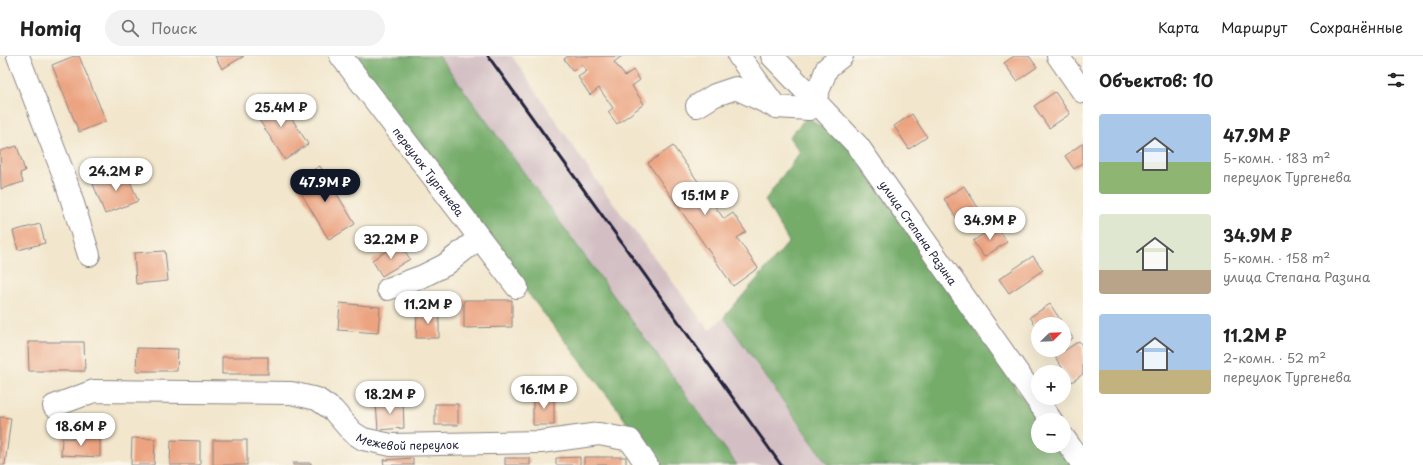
<!DOCTYPE html>
<html lang="ru">
<head>
<meta charset="utf-8">
<style>
  :root { --surface:#fff; --page:#f2f2f2; --text:#222; --muted:#767676; --line:#e0e0e0; --accent:#111827 }
  body { margin:0; font-family:"Playpen Sans",sans-serif; background:var(--page); color:var(--text); height:100vh; display:flex; flex-direction:column; font-size:15px; white-space:nowrap }
  * { box-sizing:border-box; margin:0 }
  p { font-size:13px; color:var(--muted) }
  .icon { flex:none; width:22px; height:22px; fill:none; stroke:currentColor; stroke-width:2; stroke-linecap:round; stroke-linejoin:round }
  .map { position:relative; flex:1; overflow:hidden }
  .side { display:flex; flex-direction:column; background:var(--surface); width:340px }
  .side>* { flex:none }
  .needle { width:26px; rotate:67deg }
  .tools { position:absolute; left:1031px; top:261px; display:grid; gap:8px }
  .tools a { display:grid; place-items:center; width:40px; height:40px; border-radius:50%; background:var(--surface); box-shadow:0 4px 16px #0002; font-size:20px }
  .price { position:absolute; translate:-50% -34px; padding:0 9px; border-radius:14px; background:#fff; color:#222; font-size:13px; line-height:26px; filter:drop-shadow(0 1px 2px #0008) }
  .price::after { content:''; position:absolute; left:50%; top:24px; width:12px; height:9px; margin-left:-6px; background:inherit; clip-path:polygon(0 0,100% 0,50% 100%) }
  .price.on { background:var(--accent); color:#fff }
  ul { padding:0; list-style:none }
  li { display:flex; align-items:center; gap:12px; height:100px; padding:0 16px }
  li span { display:grid; place-items:center; flex:none; width:112px; height:80px; border-radius:4px; color:#555 }
  li>.icon { margin-inline-start:auto }
  span .icon { width:48px; height:48px; fill:#fffc; stroke-width:1 }
  li b { font-size:17px }
  h2 { display:flex; justify-content:space-between; align-items:center; height:48px; padding:0 16px; font-size:17px }
  header { display:flex; align-items:center; gap:24px; box-sizing:border-box; height:56px; padding:0 20px; background:var(--surface); border-bottom:1px solid var(--line) }
  header strong { font-size:19px }
  nav { display:flex; gap:22px; margin-inline-start:auto; font-size:14px }
  .search { width:280px; height:36px; background:var(--page); display:flex; align-items:center; gap:10px; box-sizing:border-box; padding:0 14px; border-radius:22px; color:var(--muted); font-size:15px }
  main { display:flex; flex:1; min-height:0 }
  .map>svg:first-child { display:block }
</style>
</head>
<body>
<header>
<strong>Homiq</strong>
<div class="search"><svg class="icon" aria-label="search" viewBox="0 0 24 24"><circle cx="10" cy="10" r="6"/><path d="M15 15l6 6"/></svg>Поиск</div>
<nav><a>Карта</a><a>Маршрут</a><a>Сохранённые</a></nav>
</header>
<main>
<div class="map">
<svg width="1083" height="409" viewBox="0 0 1083 409">
  <rect width="100%" height="100%" fill="#fbf7ec"/>
  <filter id="ink" filterUnits="userSpaceOnUse"><feTurbulence type="fractalNoise" baseFrequency=".025" numOctaves="2"/><feDisplacementMap in="SourceGraphic" scale="8" xChannelSelector="R" yChannelSelector="G"/><feConvolveMatrix kernelMatrix="1 2 1 2 8 2 1 2 1" color-interpolation-filters="sRGB"/></filter>
  <filter id="wash" filterUnits="userSpaceOnUse"><feTurbulence type="fractalNoise" baseFrequency=".012" numOctaves="4" result="noise"/><feDisplacementMap in="SourceGraphic" scale="16" xChannelSelector="R" yChannelSelector="G"/><feGaussianBlur stdDeviation="0.9" result="paint"/><feColorMatrix in="noise" values="0 0 0 0 0 0 0 0 0 0 0 0 0 0 0 0 0 1.4 0 .05"/><feComposite in="paint" operator="in"/></filter>
  <g filter="url(#wash)">
    <rect width="100%" height="100%" fill="#f2e6cc"/>
    <!-- industrial -->
    <polygon fill="#d2bec3" points="439,0 512,0 598,127 709,274 724,261 828,409 737,409"/>
    <!-- forest -->
    <g fill="#74ac6b" stroke="#4b6753">
      <polygon points="347,0 439,0 737,409 655,409 617,352 403,76"/>
      <polygon points="807,61 847,89 1038,364 1038,390 1061,390 1075,409 828,409 724,261 789,186 765,144 800,96 789,81"/>
    </g>
    <g id="blocks">
      <!-- building -->
      <g fill="#eba380">
        <polygon points="74,0 79,0 106,65 79,76 52,9"/>
        <polygon points="215,0 244,0 222,13"/>
        <polygon points="568,0 622,0 614,6 625,20 633,14 640,24 632,30 644,48 617,68 608,56 613,52 599,32 590,39 578,21 587,15 582,9 573,15 564,3"/>
        <polygon points="1014,0 1029,0 1037,11 1017,25 1004,7"/>
        <polygon points="1055,36 1070,58 1049,72 1034,50"/>
        <polygon points="278,41 308,88 285,104 254,56"/>
        <polygon points="912,58 927,81 909,93 894,70"/>
        <polygon points="1083,87 1083,107 1074,113 1065,100"/>
        <polygon points="17,90 25,115 20,117 23,126 1,133 0,95"/>
        <polygon points="673,90 704,134 713,128 721,139 712,146 724,163 733,157 746,176 737,182 758,212 733,230 648,107"/>
        <polygon points="320,110 355,168 329,184 294,125"/>
        <polygon points="126,115 138,145 105,158 93,128"/>
        <polygon points="964,130 979,153 959,166 944,143"/>
        <polygon points="40,168 45,187 18,194 13,175"/>
        <polygon points="996,169 1007,186 984,201 973,185"/>
        <polygon points="400,187 410,203 382,220 372,204"/>
        <polygon points="165,195 168,225 136,228 134,197"/>
        <polygon points="1033,200 1043,214 1009,237 999,223"/>
        <polygon points="464,244 512,244 512,271 464,272"/>
        <polygon points="340,247 380,251 378,277 338,274"/>
        <polygon points="1050,248 1063,268 1038,268 1038,273 1030,261"/>
        <polygon points="417,255 439,255 439,282 416,282"/>
        <polygon points="1064,269 1073,282 1064,288"/>
        <polygon points="1079,285 1083,291 1083,318 1072,326 1055,301"/>
        <polygon points="28,286 84,286 85,315 29,315"/>
        <polygon points="137,292 178,293 177,315 136,315"/>
        <rect x="222" y="301" width="46" height="17"/>
        <polygon points="554,338 554,369 533,369 533,339"/>
        <polygon points="403,345 404,372 378,374 376,347"/>
        <rect x="435" y="348" width="23" height="21"/>
        <polygon points="0,361 11,362 5,409 0,409"/>
        <polygon points="62,382 100,383 100,401 61,399"/>
        <polygon points="132,382 155,383 154,409 131,409"/>
        <polygon points="171,384 200,385 200,409 170,409"/>
        <rect x="213" y="384" width="34" height="25"/>
        <polygon points="580,401 580,409 556,409 556,402"/>
        <rect x="584" y="401" width="42" height="8"/>
        <polygon points="413,402 413,409 384,409 383,404"/>
        <rect x="505" y="402" width="25" height="7"/>
        <rect x="293" y="407" width="18" height="2"/>
      </g>
    </g>
  </g>
  <g filter="url(#ink)">
    <use href="#blocks" fill-opacity="0" stroke="#8a8484" stroke-width="1"/>
    <g fill="none" stroke-linecap="round" stroke-linejoin="round">
      <defs>
        <g id="minor">
          <polyline points="18,0 65,122 89,199"/>
          <path id="s1" d="M341,0L517,231"/>
          <polyline points="739,0 775,50"/>
          <path id="s2" d="M772,0L858,90L1051,364"/>
          <polyline points="1058,0 1083,36"/>
          <polyline points="697,50 715,39 736,32 776,51 809,53 814,46 827,12 842,0"/>
          <polyline points="388,233 423,220 445,209 479,182"/>
          <path id="s3" d="M54,350L94,335L291,337L317,343L333,354L352,376L363,383L391,389L541,386L599,378L630,384L647,409"/>
          <polyline points="1064,382 1083,409"/>
        </g>
      </defs>
      <!-- minor casing -->
      <use href="#minor" stroke="#8a8484" stroke-width="24"/>
      <!-- minor -->
      <use href="#minor" stroke="#fff" stroke-width="22"/>
      <!-- rail -->
      <polyline stroke="#22223b" stroke-width="3" points="488,0 781,409"/>
    </g>
  </g>
  <g text-anchor="middle" dominant-baseline="central" stroke-width="3" stroke-linejoin="round" paint-order="stroke">
    <!-- street labels -->
    <g font-size="11" fill="#22223b" stroke="#fbf7ec">
      <text stroke="none"><textPath href="#s1" startOffset="145">переулок Тургенева</textPath></text>
      <text stroke="none"><textPath href="#s2" startOffset="230">улица Степана Разина</textPath></text>
      <text stroke="none"><textPath href="#s3" startOffset="373">Межевой переулок</textPath></text>
    </g>
  </g>
</svg>
<div class="tools">
<a><svg class="needle" viewBox="-14 -14 28 28"><path d="M0-13l5 13h-10z" fill="#e53935"/><path d="M0 13l5-13h-10z" fill="#767676"/></svg></a>
<a>+</a>
<a>−</a>
</div>
<b class="price" style="left:281px;top:72px">25.4M ₽</b>
<b class="price" style="left:116px;top:136px">24.2M ₽</b>
<b class="price on" style="left:325px;top:147px">47.9M ₽</b>
<b class="price" style="left:705px;top:160px">15.1M ₽</b>
<b class="price" style="left:990px;top:185px">34.9M ₽</b>
<b class="price" style="left:391px;top:204px">32.2M ₽</b>
<b class="price" style="left:428px;top:269px">11.2M ₽</b>
<b class="price" style="left:544px;top:354px">16.1M ₽</b>
<b class="price" style="left:390px;top:359px">18.2M ₽</b>
<b class="price" style="left:81px;top:391px">18.6M ₽</b>
</div>
<section class="side">
<h2>Объектов: 10<svg class="icon" aria-label="filters" viewBox="0 0 24 24"><path d="M4 7h16M4 17h16"/><circle cx="9" cy="7" r="2"/><circle cx="15" cy="17" r="2"/></svg></h2>
<ul>
<li><span style="background:linear-gradient(#a9c7e8 60%,#8fb573 0)"><svg class="icon" aria-label="home" viewBox="0 0 24 24"><path d="M3 11l9-7 9 7M6 9v11h12V9"/></svg></span><div><b>47.9M ₽</b><p>5-комн. · 183 m²</p><p>переулок Тургенева</p></div></li>
<li><span style="background:linear-gradient(#dfe7d0 70%,#b9a48a 0)"><svg class="icon" aria-label="home" viewBox="0 0 24 24"><path d="M3 11l9-7 9 7M6 9v11h12V9"/></svg></span><div><b>34.9M ₽</b><p>5-комн. · 158 m²</p><p>улица Степана Разина</p></div></li>
<li><span style="background:linear-gradient(#a9c7e8 70%,#c2b280 0)"><svg class="icon" aria-label="home" viewBox="0 0 24 24"><path d="M3 11l9-7 9 7M6 9v11h12V9"/></svg></span><div><b>11.2M ₽</b><p>2-комн. · 52 m²</p><p>переулок Тургенева</p></div></li>
</ul>
</section>
</main>
</body>
</html>
